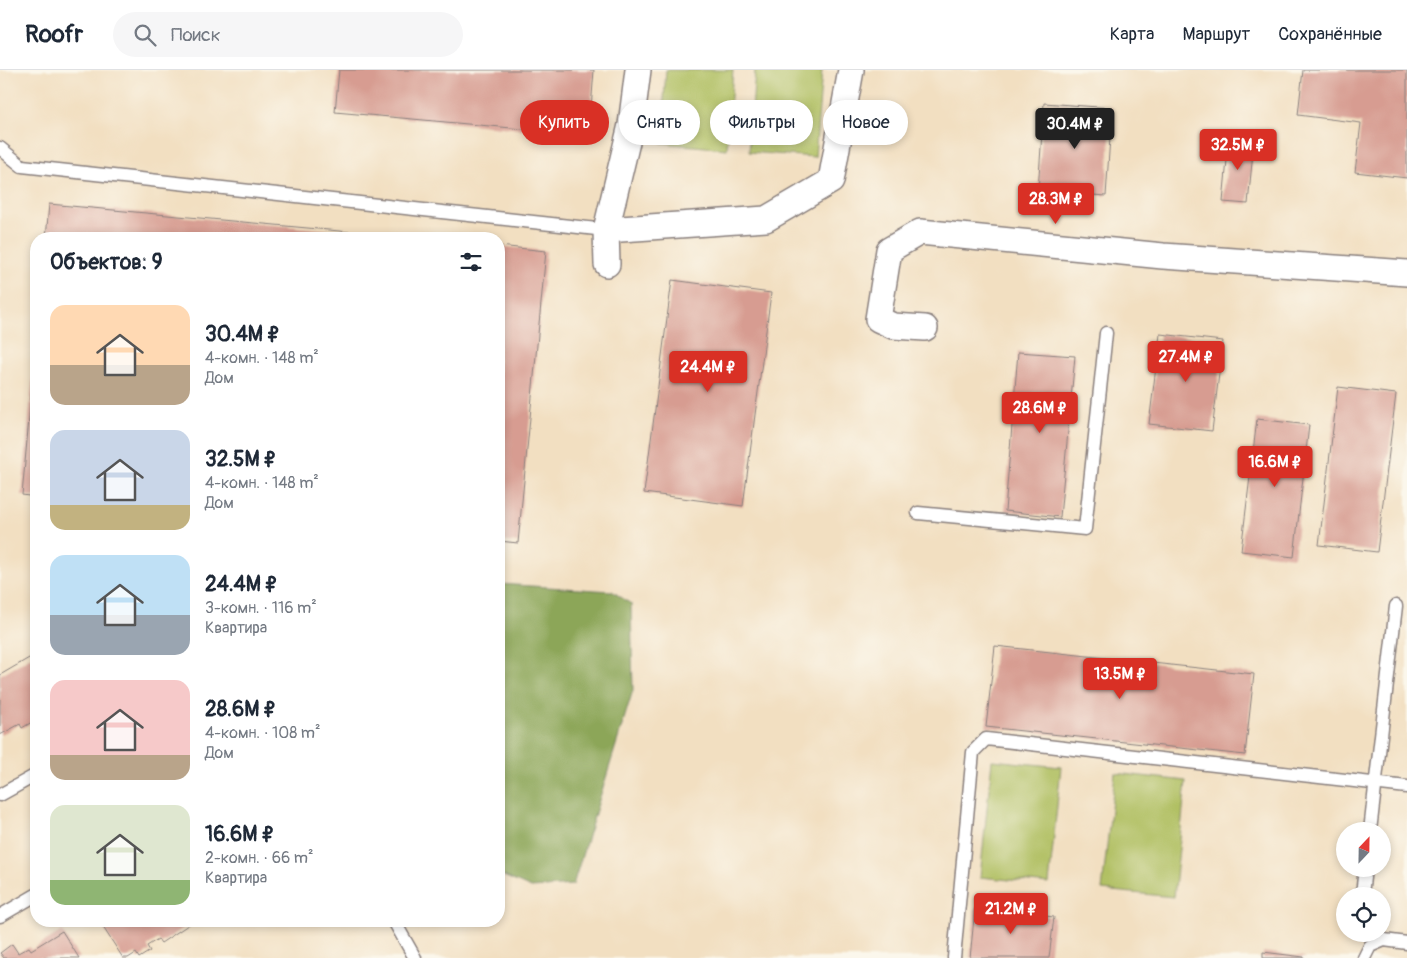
<!DOCTYPE html>
<html lang="ru">
<head>
<meta charset="utf-8">
<style>
  :root { --surface:#fff; --page:#f6f6f7; --text:#1f2937; --muted:#747a83; --line:#e0e1e3; --accent:#d93025 }
  body { margin:0; font-family:Pangolin,sans-serif; background:var(--page); color:var(--text); height:100vh; display:flex; flex-direction:column; font-size:19px; white-space:nowrap }
  * { box-sizing:border-box; margin:0 }
  p { font-size:16px; color:var(--muted) }
  .icon { flex:none; width:28px; height:28px; fill:none; stroke:currentColor; stroke-width:2; stroke-linecap:round; stroke-linejoin:round }
  .map { position:relative; flex:1; overflow:hidden }
  .panel { position:absolute; left:30px; top:162px; width:475px; height:695px; display:flex; flex-direction:column; background:var(--surface); border-radius:20px; box-shadow:0 2px 8px #0003 }
  .panel>* { flex:none }
  .top-card { position:absolute; left:520px; top:30px; width:475px; height:45px; display:flex; gap:10px }
  .needle { width:32px; rotate:22deg }
  .tools { position:absolute; left:1336px; top:752px; display:grid; gap:10px }
  .tools a { display:grid; place-items:center; width:55px; height:55px; border-radius:50%; background:var(--surface); box-shadow:0 2px 8px #0003; font-size:25px }
  .price { position:absolute; translate:-50% -42px; padding:0 11px; border-radius:5px; background:var(--accent); color:#fff; font-size:16px; line-height:32px; filter:drop-shadow(0 1px 2px #0008) }
  .price::after { content:''; position:absolute; left:50%; top:30px; width:15px; height:11px; margin-left:-8px; background:inherit; clip-path:polygon(0 0,100% 0,50% 100%) }
  .price.current { background:#222; color:#fff }
  ul { padding:0; list-style:none }
  li { display:flex; align-items:center; gap:15px; height:125px; padding:0 20px }
  li span { display:grid; place-items:center; flex:none; width:140px; height:100px; border-radius:15px; color:#555 }
  li>.icon { margin-inline-start:auto }
  span .icon { width:60px; height:60px; fill:#fffc; stroke-width:1 }
  li b { font-size:21px }
  h2 { display:flex; justify-content:space-between; align-items:center; height:60px; padding:0 20px; font-size:21px }
  .chip { padding:0 18px; border-radius:22px; background:var(--surface); box-shadow:0 2px 8px #0003; font-size:18px; line-height:45px }
  .chip.current { background:var(--accent); color:#fff }
  header { display:flex; align-items:center; gap:30px; box-sizing:border-box; height:70px; padding:0 25px; background:var(--surface); border-bottom:1px solid var(--line) }
  header strong { font-size:24px }
  nav { display:flex; gap:28px; margin-inline-start:auto; font-size:18px }
  .search { width:350px; height:45px; background:var(--page); display:flex; align-items:center; gap:12px; box-sizing:border-box; padding:0 18px; border-radius:28px; color:var(--muted); font-size:19px }
  .map>svg:first-child { display:block }
</style>
</head>
<body>
<header>
<strong>Roofr</strong>
<div class="search"><svg class="icon" aria-label="search" viewBox="0 0 24 24"><circle cx="10" cy="10" r="6"/><path d="M15 15l6 6"/></svg>Поиск</div>
<nav><a>Карта</a><a>Маршрут</a><a>Сохранённые</a></nav>
</header>
<div class="map">
<svg width="1407" height="888" viewBox="0 0 1407 888">
  <rect width="100%" height="100%" fill="#fbf7ec"/>
  <filter id="ink" filterUnits="userSpaceOnUse"><feTurbulence type="fractalNoise" baseFrequency=".02" numOctaves="2"/><feDisplacementMap in="SourceGraphic" scale="10" xChannelSelector="R" yChannelSelector="G"/><feConvolveMatrix kernelMatrix="1 2 1 2 8 2 1 2 1" color-interpolation-filters="sRGB"/></filter>
  <filter id="wash" filterUnits="userSpaceOnUse"><feTurbulence type="fractalNoise" baseFrequency=".0096" numOctaves="4" result="noise"/><feDisplacementMap in="SourceGraphic" scale="20" xChannelSelector="R" yChannelSelector="G"/><feGaussianBlur stdDeviation="1.12" result="paint"/><feColorMatrix in="noise" values="0 0 0 0 0 0 0 0 0 0 0 0 0 0 0 0 0 1.4 0 .05"/><feComposite in="paint" operator="in"/></filter>
  <g filter="url(#wash)">
    <rect width="100%" height="100%" fill="#f2dfc1"/>
    <!-- green -->
    <g fill="#b1c063" stroke="#6a714f">
      <polygon points="666,0 733,0 727,79 661,73"/>
      <polygon points="755,0 822,0 815,87 749,82"/>
      <polygon points="992,690 1061,697 1049,814 980,807"/>
      <polygon points="1115,703 1186,711 1174,827 1102,820"/>
    </g>
    <!-- forest -->
    <polygon fill="#8ca659" stroke="#57644a" points="499,514 612,521 631,534 633,620 573,815 531,818 499,804"/>
    <g id="blocks">
      <!-- building -->
      <g fill="#d79c91">
        <polygon points="339,0 594,0 589,65 335,42"/>
        <polygon points="1303,0 1407,0 1407,108 1355,102 1361,53 1298,45"/>
        <polygon points="1044,33 1112,38 1106,126 1038,121"/>
        <polygon points="1229,69 1254,71 1248,134 1223,132"/>
        <polygon points="49,134 404,167 404,169 46,169"/>
        <polygon points="499,176 546,181 518,473 499,471"/>
        <polygon points="672,210 771,223 743,436 644,423"/>
        <polygon points="1160,264 1223,271 1212,361 1149,354"/>
        <polygon points="1018,282 1075,286 1060,447 1005,441"/>
        <polygon points="35,283 36,283 36,427 22,425"/>
        <polygon points="1338,317 1396,324 1377,482 1319,475"/>
        <polygon points="1257,349 1309,355 1294,487 1241,481"/>
        <polygon points="995,576 1254,604 1245,685 986,657"/>
        <polygon points="36,584 36,659 32,652 22,658 20,654 0,665 0,605"/>
        <polygon points="975,838 1054,847 1049,888 970,888"/>
        <polygon points="99,851 194,851 161,873 158,869 147,876 150,881 139,888 136,883 128,888 123,888"/>
        <polygon points="62,861 79,888 4,888 0,883 12,874 18,883 29,877 31,880"/>
        <polygon points="1263,882 1304,887 1304,888 1263,888"/>
      </g>
    </g>
  </g>
  <g filter="url(#ink)">
    <use href="#blocks" fill-opacity="0" stroke="#8a807e" stroke-width="1"/>
    <g fill="none" stroke-linecap="round" stroke-linejoin="round">
      <defs>
        <g id="service">
          <polyline points="0,78 22,96 606,160"/>
          <polyline points="918,443 1085,459 1106,263"/>
          <polyline points="0,725 36,705"/>
          <polyline points="1370,761 1396,536"/>
          <polyline points="1362,824 1365,799"/>
          <polyline points="0,846 36,825"/>
          <polyline points="394,851 415,888"/>
          <polyline points="954,888 973,682 986,669 1407,717"/>
          <polyline points="1364,888 1370,876 1384,870 1407,873"/>
        </g>
        <g id="minor">
          <polyline points="606,160 766,149 831,111 851,0"/>
          <polyline points="607,194 606,160 631,55 638,0"/>
          <polyline points="925,258 893,256 878,249 889,180 920,162 1163,186 1407,203"/>
        </g>
      </defs>
      <!-- service casing -->
      <use href="#service" stroke="#8a807e" stroke-width="15"/>
      <!-- minor casing -->
      <use href="#minor" stroke="#8a807e" stroke-width="28"/>
      <!-- service -->
      <use href="#service" stroke="#fff" stroke-width="12"/>
      <!-- minor -->
      <use href="#minor" stroke="#fff" stroke-width="25"/>
    </g>
  </g>
</svg>
<div class="tools">
<a><svg class="needle" viewBox="-14 -14 28 28"><path d="M0-13l5 13h-10z" fill="#e53935"/><path d="M0 13l5-13h-10z" fill="#747a83"/></svg></a>
<a><svg class="icon" aria-label="locate" viewBox="0 0 24 24"><circle cx="12" cy="12" r="6"/><path d="M12 2v4M12 18v4M2 12h4M18 12h4"/></svg></a>
</div>
<b class="price current" style="left:1075px;top:80px">30.4M ₽</b>
<b class="price" style="left:1238px;top:101px">32.5M ₽</b>
<b class="price" style="left:1056px;top:155px">28.3M ₽</b>
<b class="price" style="left:1186px;top:313px">27.4M ₽</b>
<b class="price" style="left:708px;top:323px">24.4M ₽</b>
<b class="price" style="left:1040px;top:364px">28.6M ₽</b>
<b class="price" style="left:1275px;top:418px">16.6M ₽</b>
<b class="price" style="left:1120px;top:630px">13.5M ₽</b>
<b class="price" style="left:1011px;top:865px">21.2M ₽</b>
<div class="top-card">
<a class="chip current">Купить</a>
<a class="chip">Снять</a>
<a class="chip">Фильтры</a>
<a class="chip">Новое</a>
</div>
<section class="panel">
<h2>Объектов: 9<svg class="icon" aria-label="filters" viewBox="0 0 24 24"><path d="M4 7h16M4 17h16"/><circle cx="9" cy="7" r="2"/><circle cx="15" cy="17" r="2"/></svg></h2>
<ul>
<li><span style="background:linear-gradient(#ffd9b3 60%,#b9a48a 0)"><svg class="icon" aria-label="home" viewBox="0 0 24 24"><path d="M3 11l9-7 9 7M6 9v11h12V9"/></svg></span><div><b>30.4M ₽</b><p>4-комн. · 148 m²</p><p>Дом</p></div></li>
<li><span style="background:linear-gradient(#c9d6e8 75%,#c2b280 0)"><svg class="icon" aria-label="home" viewBox="0 0 24 24"><path d="M3 11l9-7 9 7M6 9v11h12V9"/></svg></span><div><b>32.5M ₽</b><p>4-комн. · 148 m²</p><p>Дом</p></div></li>
<li><span style="background:linear-gradient(#bfe0f5 60%,#9aa5b1 0)"><svg class="icon" aria-label="home" viewBox="0 0 24 24"><path d="M3 11l9-7 9 7M6 9v11h12V9"/></svg></span><div><b>24.4M ₽</b><p>3-комн. · 116 m²</p><p>Квартира</p></div></li>
<li><span style="background:linear-gradient(#f6c9c9 75%,#b9a48a 0)"><svg class="icon" aria-label="home" viewBox="0 0 24 24"><path d="M3 11l9-7 9 7M6 9v11h12V9"/></svg></span><div><b>28.6M ₽</b><p>4-комн. · 108 m²</p><p>Дом</p></div></li>
<li><span style="background:linear-gradient(#dfe7d0 75%,#8fb573 0)"><svg class="icon" aria-label="home" viewBox="0 0 24 24"><path d="M3 11l9-7 9 7M6 9v11h12V9"/></svg></span><div><b>16.6M ₽</b><p>2-комн. · 66 m²</p><p>Квартира</p></div></li>
</ul>
</section>
</div>
</body>
</html>
